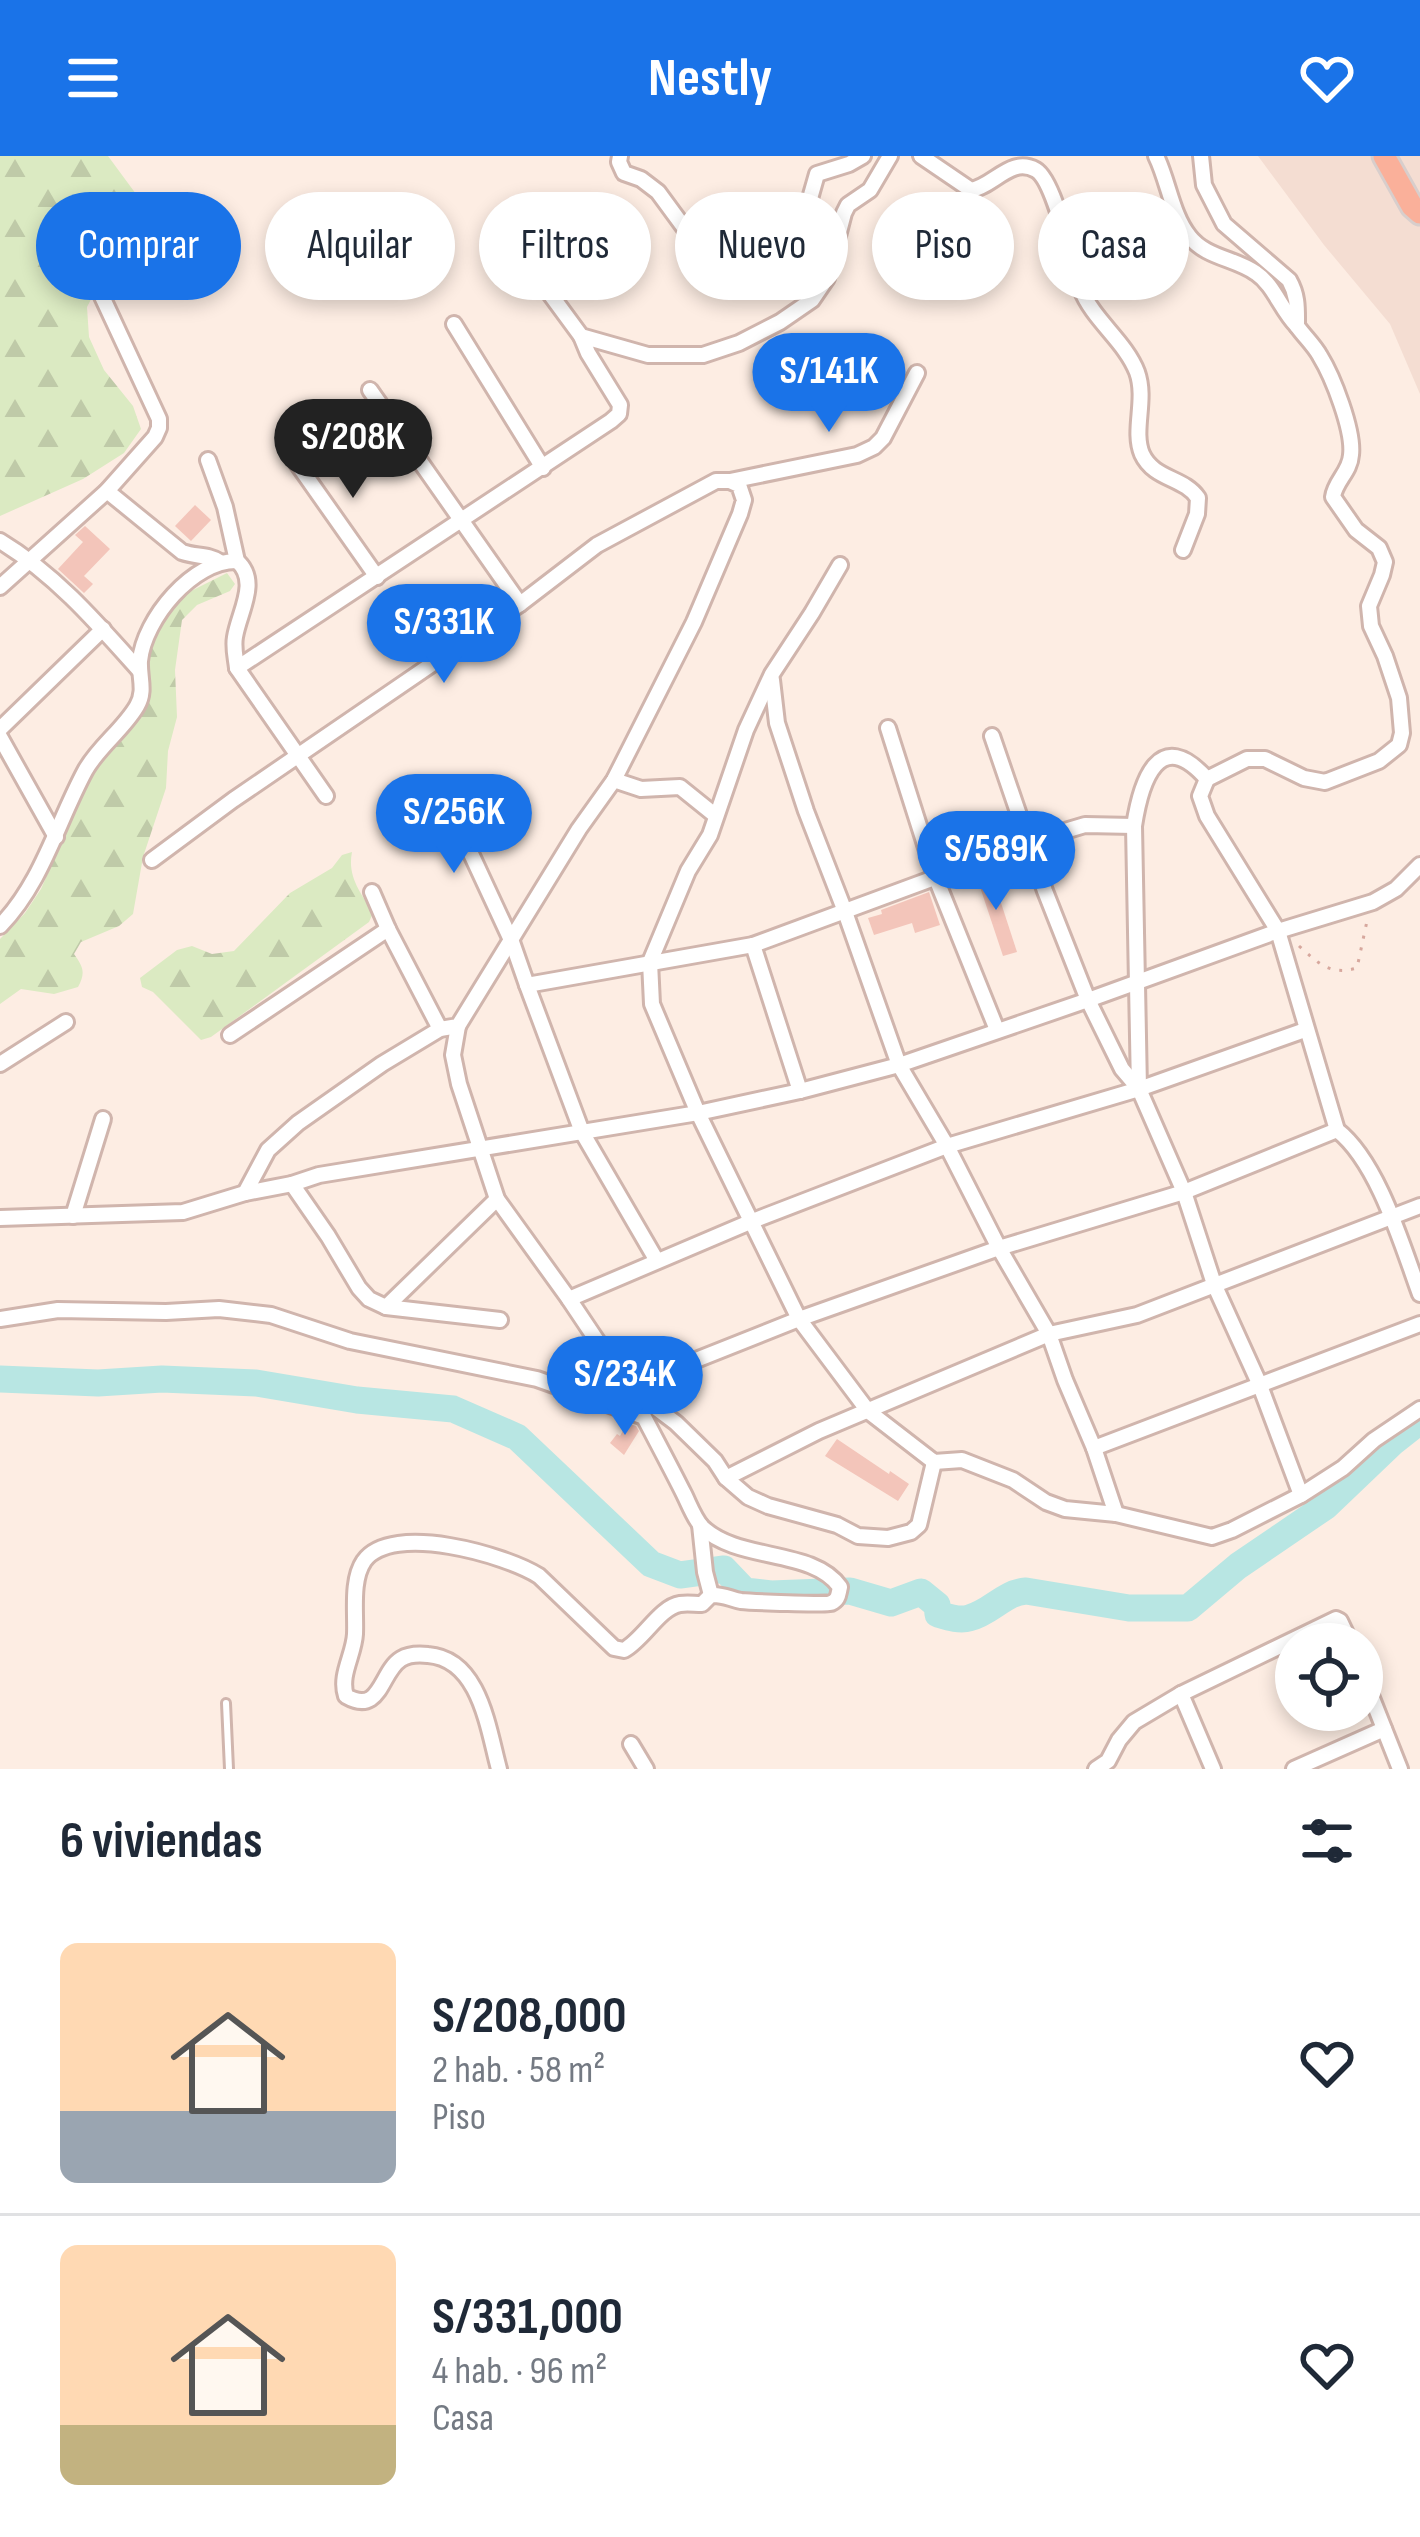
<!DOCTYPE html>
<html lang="es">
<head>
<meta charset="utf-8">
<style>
  :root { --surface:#fff; --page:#f6f6f7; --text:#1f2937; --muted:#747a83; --line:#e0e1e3; --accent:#1a73e8 }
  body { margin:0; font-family:"Sofia Sans Condensed",sans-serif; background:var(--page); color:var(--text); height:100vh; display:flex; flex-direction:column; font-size:45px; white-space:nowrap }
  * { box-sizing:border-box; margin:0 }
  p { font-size:39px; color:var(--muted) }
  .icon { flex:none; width:66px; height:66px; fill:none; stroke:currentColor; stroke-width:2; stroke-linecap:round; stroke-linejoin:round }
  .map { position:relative; height:1613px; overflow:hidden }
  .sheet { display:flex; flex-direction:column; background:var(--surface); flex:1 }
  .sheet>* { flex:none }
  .guide { position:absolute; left:36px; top:36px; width:1350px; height:108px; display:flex; gap:24px }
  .controls { position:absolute; left:1275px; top:1467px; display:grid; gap:24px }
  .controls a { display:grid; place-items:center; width:108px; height:108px; border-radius:50%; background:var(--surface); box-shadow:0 6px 18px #0003; font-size:60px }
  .price { position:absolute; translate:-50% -102px; padding:0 27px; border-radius:42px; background:var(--accent); color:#fff; font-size:39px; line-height:78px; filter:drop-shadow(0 3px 6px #0008) }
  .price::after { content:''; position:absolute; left:50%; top:72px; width:36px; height:27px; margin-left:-18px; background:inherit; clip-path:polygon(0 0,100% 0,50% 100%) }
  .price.on { background:#222; color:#fff }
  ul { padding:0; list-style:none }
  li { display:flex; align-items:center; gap:36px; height:300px; padding:0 60px }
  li+li { border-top:3px solid var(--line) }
  li span { display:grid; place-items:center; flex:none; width:336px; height:240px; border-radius:18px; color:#555 }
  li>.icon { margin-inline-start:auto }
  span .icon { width:144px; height:144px; fill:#fffc; stroke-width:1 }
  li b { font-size:51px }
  h2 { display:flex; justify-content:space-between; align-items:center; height:144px; padding:0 60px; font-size:51px }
  .pill { padding:0 42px; border-radius:54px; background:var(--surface); box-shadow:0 6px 18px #0003; font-size:42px; line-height:108px }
  .pill.on { background:var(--accent); color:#fff }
  header { display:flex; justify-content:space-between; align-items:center; height:156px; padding:0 60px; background:var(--accent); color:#fff; font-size:54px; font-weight:700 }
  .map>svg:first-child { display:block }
</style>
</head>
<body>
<header><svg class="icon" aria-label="menu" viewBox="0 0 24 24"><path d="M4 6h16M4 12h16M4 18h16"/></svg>Nestly<svg class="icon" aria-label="heart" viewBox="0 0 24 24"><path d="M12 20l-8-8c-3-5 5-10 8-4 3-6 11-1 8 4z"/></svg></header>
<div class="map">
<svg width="1420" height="1613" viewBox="0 0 1420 1613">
  <defs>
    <pattern id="forest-firs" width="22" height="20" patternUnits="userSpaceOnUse" patternTransform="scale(3)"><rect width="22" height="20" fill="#dbeac2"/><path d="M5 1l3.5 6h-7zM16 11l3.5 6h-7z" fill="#bfcaa8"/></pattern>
  </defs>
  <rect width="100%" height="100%" fill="#fdede3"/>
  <!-- residential -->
  <polygon fill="#f4ddd2" points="1258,0 1420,0 1420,238 1390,168 1324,89"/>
  <!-- forest -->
  <g fill="url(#forest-firs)">
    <polygon points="0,0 108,0 136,38 133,63 87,151 89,181 104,214 133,250 141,273 124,297 83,323 0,360"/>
    <path d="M227,417L235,428L230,435L197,449L182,464L175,514L177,561L168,595L166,632L143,701L133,758L119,770L81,786L74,798C83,811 86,816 78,831L54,838L21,833L0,848V783L25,757L41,733L62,685L77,629L139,541L145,476L163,449Z"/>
    <path d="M352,696C347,721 361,737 373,757L369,766L211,881L201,884L153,836L142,831L140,822L177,794L192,790L212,798L234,795L290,737L332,712L342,699Z"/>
  </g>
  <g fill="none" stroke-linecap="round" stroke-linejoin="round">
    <!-- river -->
    <path stroke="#b8e6e3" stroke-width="27" d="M0,1223L98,1227L162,1223L256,1227L357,1244L453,1253L517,1281L651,1408L680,1419L724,1413L745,1435L771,1438L850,1435L891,1447L921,1436L937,1449L938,1458C948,1461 960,1465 969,1462C992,1456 1003,1437 1026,1435L1129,1452H1188L1238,1410L1326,1350L1393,1286L1420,1265"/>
  </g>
  <!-- building -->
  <g fill="#f3c5ba">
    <polygon points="195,349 211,364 191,385 175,370"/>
    <polygon points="85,370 110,393 84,420 93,428 84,437 58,413 83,386 75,379"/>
    <polygon points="990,713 1017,796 1003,800 976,719"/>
    <polygon points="929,736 940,769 915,777 912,767 874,779 868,762 882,758 881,754"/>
    <polygon points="627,1267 636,1270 639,1275 624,1299 610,1287 617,1278 620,1280"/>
    <polygon points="837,1283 889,1318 890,1315 909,1328 898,1345 825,1300"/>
  </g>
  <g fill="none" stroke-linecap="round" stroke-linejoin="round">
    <defs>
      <polyline id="service" points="226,1547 229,1613"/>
      <g id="minor">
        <polyline points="620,0 619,6 624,17 641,23 658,36 702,96 716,108 727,109 746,106 770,93 809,46 817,18 849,8 863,0"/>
        <path d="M921,0L971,34C994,30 1011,0 1036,14C1055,25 1072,109 1081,133C1093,164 1125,185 1137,216C1147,244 1132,274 1142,298C1154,324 1184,321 1198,342L1197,358L1183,394"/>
        <path d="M1156,0C1168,24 1172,59 1189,80C1206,102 1235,102 1256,117C1274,129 1281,154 1297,170"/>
        <path d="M1201,0L1204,29L1224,68L1289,124C1298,140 1297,152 1297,170C1304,180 1314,189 1320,200C1333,221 1354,275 1351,299C1350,316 1335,325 1333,341L1356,374L1379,392L1385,406L1382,419L1369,450L1371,470L1385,500L1399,542L1402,577L1399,589L1379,605L1325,626L1304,622L1265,603H1247L1207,623"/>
        <polyline points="534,116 581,180 648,199 703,199 739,187 780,166 812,144 827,122 844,57 848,49 870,34 890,0"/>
        <polyline points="454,168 543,312"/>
        <polyline points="370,234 520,448"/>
        <polyline points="289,296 377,421"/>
        <polyline points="730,325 857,299 874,291 883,282 917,217"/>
        <path d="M107,335L182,396C196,401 208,398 220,406"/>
        <path d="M0,385C55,418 98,468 140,515"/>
        <path d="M237,405C260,425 239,456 235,481C233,492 236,502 237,512L326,640"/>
        <polyline points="840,409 812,457 772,518 746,574 710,679 688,715 650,806 652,848 698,957 799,1163 868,1255 934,1306 962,1304 1013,1324 1046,1346 1065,1353 1116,1358 1212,1381 1232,1374 1301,1339 1343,1312 1374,1284 1420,1253"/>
        <polyline points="0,431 107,335 155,281 159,272 159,263 99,134"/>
        <polyline points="237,512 611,265 619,258 620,249 588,197 581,180"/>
        <polyline points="772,524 777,567 806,655 844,753 899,909 947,990 999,1092 1049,1178 1065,1224 1094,1292 1116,1358"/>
        <polyline points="888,572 935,720 997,874"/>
        <polyline points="0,573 103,473"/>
        <polyline points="992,580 1045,735 1088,844 1122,913 1139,933 1184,1036 1214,1128 1259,1227 1301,1339"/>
        <polyline points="0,581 56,681"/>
        <polyline points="614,624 641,633 680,631 716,660"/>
        <polyline points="441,633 512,786 527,829 753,789 1048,680 1085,669 1134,670"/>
        <polyline points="152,704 233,644 520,448 597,389 716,325 730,325 739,329 744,344 740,358 694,466 614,624 579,673 458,870 440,873 382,908 298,967 268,994 245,1037"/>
        <polyline points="372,736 388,773 440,873"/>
        <path d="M0,770C42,727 57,667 85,615C98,591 123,574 137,550C146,535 139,521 140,505C144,463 193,404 237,405L225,351L208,304"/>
        <polyline points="753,789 800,935"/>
        <polyline points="527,829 582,976 657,1105"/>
        <polyline points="458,870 453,899 459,928 497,1043 569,1143 750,1066 947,990 1139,933 1305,874"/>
        <polyline points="230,879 388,773"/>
        <polyline points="0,908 66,866"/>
        <path d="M1139,933L1134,670C1141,625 1159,569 1207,623L1200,640L1207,660L1278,775L1337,974C1378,1006 1402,1089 1420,1138"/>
        <polyline points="292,1028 328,1080 359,1132 369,1143 386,1151 500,1164"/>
        <polyline points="73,1060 103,963"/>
        <polyline points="0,1062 183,1056 245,1037 292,1028 319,1019 698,957 800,935 899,909 1088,844 1278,775 1373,746 1396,733 1420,709"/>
        <polyline points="569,1143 630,1234"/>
        <polyline points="386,1151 497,1043"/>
        <path d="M0,1163L58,1154L166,1156L219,1153L271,1159L350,1185L537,1223L644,1261C657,1286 671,1312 684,1338C689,1348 694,1362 702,1371C738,1406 813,1392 840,1431C838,1439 839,1443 831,1447C827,1449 750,1446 741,1445C730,1443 723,1438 711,1439L702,1448C694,1448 687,1447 680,1448C660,1451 643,1484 624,1494L614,1492L539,1420C506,1399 392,1366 364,1405C351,1424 356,1456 355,1478C354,1499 339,1519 346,1540C381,1560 380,1516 401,1503C409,1498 419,1498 428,1499C480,1503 488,1573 499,1613"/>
        <polyline points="1094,1292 1420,1168"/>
        <polyline points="934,1306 919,1369 911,1376 888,1382 858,1380 837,1369 768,1350 748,1341 726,1322 715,1305 676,1267 628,1231 799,1163 999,1092 1184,1036 1337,974"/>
        <polyline points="726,1322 819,1275 1049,1178 1137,1159 1420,1050"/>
        <polyline points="700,1369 705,1416 711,1439"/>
        <polyline points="1362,1517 1400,1613"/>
        <polyline points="1181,1538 1213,1613"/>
        <polyline points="631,1588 646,1613"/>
        <polyline points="1096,1613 1108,1605 1119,1584 1134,1566 1181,1538 1336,1463 1340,1465 1351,1488"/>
        <polyline points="1294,1613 1384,1573"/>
      </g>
      <polyline id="trunk" points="1384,0 1412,50 1420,57"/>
    </defs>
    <!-- service casing -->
    <use href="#service" stroke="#d0b5ad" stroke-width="12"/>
    <!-- minor casing -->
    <use href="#minor" stroke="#d0b5ad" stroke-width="20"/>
    <!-- trunk casing -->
    <use href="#trunk" stroke="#d8cecc" stroke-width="27"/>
    <!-- path -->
    <path stroke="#d7a89e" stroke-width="3" stroke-dasharray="3 9" stroke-linecap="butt" d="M1299,790C1318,807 1330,820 1357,812L1367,765"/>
    <!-- service -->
    <use href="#service" stroke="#fff" stroke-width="6"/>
    <!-- minor -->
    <use href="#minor" stroke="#fff" stroke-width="14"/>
    <!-- trunk -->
    <use href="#trunk" stroke="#fab09a" stroke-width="21"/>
  </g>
</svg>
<div class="controls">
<a><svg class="icon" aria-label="locate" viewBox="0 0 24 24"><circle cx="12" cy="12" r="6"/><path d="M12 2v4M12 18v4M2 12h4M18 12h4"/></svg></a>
</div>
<b class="price" style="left:829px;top:279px">S/141K</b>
<b class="price on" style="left:353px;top:345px">S/208K</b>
<b class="price" style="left:444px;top:530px">S/331K</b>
<b class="price" style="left:454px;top:720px">S/256K</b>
<b class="price" style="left:996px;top:757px">S/589K</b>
<b class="price" style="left:625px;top:1282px">S/234K</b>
<div class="guide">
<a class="pill on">Comprar</a>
<a class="pill">Alquilar</a>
<a class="pill">Filtros</a>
<a class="pill">Nuevo</a>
<a class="pill">Piso</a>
<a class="pill">Casa</a>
</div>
</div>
<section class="sheet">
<h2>6 viviendas<svg class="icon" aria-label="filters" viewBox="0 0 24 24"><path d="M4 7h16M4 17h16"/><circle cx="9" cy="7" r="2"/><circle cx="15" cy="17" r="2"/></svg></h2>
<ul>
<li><span style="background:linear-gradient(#ffd9b3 70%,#9aa5b1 0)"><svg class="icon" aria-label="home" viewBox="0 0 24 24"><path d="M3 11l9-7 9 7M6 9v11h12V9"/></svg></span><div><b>S/208,000</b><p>2 hab. · 58 m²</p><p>Piso</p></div><svg class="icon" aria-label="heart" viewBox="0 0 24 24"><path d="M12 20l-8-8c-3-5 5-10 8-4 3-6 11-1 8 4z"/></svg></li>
<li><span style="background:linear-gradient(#ffd9b3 75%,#c2b280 0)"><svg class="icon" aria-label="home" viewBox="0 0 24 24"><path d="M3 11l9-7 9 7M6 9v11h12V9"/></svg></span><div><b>S/331,000</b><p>4 hab. · 96 m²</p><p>Casa</p></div><svg class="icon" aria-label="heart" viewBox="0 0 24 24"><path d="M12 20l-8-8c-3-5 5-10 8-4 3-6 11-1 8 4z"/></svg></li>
</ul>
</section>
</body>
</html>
